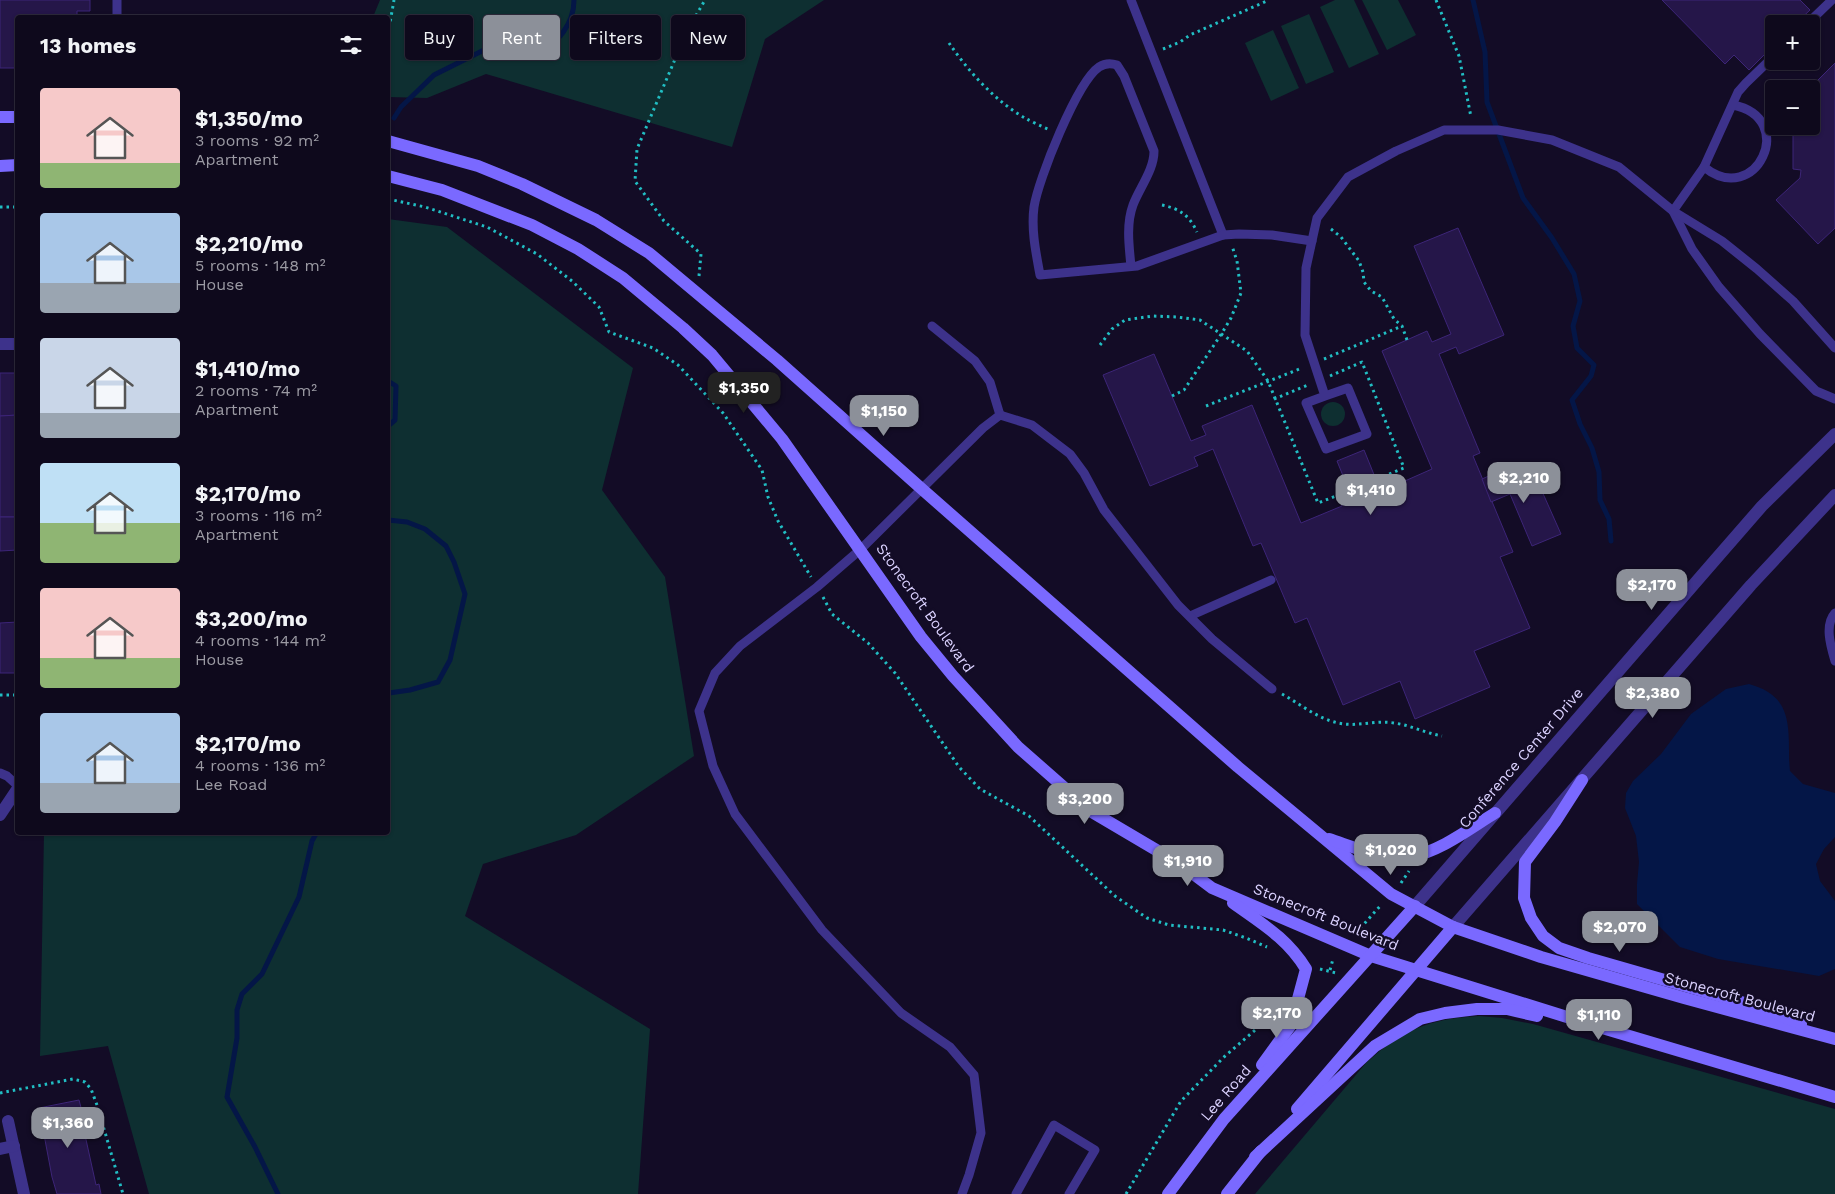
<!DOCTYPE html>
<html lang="en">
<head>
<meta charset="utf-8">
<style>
  :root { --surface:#0e091c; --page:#171225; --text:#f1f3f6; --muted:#9b9aa3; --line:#2e2a3b; --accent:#8c9099 }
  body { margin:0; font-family:"Work Sans",sans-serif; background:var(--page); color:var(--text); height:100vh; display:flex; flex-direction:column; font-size:19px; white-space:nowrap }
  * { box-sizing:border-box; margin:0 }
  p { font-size:16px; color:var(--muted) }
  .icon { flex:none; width:28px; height:28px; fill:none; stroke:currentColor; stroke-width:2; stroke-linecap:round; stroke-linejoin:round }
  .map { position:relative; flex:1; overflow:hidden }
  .side { position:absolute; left:15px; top:15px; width:375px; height:820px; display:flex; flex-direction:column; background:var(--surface); border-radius:5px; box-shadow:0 1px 4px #0004,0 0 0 1px var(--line) }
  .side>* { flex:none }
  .banner { position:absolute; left:405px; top:15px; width:475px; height:45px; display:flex; gap:10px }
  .fabs { position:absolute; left:1765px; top:15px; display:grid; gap:10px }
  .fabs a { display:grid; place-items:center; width:55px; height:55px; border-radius:5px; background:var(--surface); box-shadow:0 1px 4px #0004,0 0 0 1px var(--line); font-size:25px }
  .price { position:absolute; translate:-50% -42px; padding:0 11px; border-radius:10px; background:var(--accent); color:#fff; font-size:16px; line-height:32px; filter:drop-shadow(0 1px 2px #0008) }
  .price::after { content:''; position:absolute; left:50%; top:30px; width:15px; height:11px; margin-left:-8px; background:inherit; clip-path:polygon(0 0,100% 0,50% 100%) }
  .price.current { background:#222; color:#fff }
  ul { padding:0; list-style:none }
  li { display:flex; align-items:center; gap:15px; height:125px; padding:0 25px }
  li span { display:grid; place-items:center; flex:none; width:140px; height:100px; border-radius:5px; color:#555 }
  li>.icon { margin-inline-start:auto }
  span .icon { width:60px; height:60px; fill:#fffc; stroke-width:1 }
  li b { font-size:21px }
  h2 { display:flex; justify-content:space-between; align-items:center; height:60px; padding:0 25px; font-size:21px }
  .pill { padding:0 18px; border-radius:5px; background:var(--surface); box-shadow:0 1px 4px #0004,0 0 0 1px var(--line); font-size:18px; line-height:45px }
  .pill.current { background:var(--accent); color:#fff }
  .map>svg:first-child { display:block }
</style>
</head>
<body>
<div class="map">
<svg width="1835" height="1194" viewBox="0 0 1835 1194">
  <rect width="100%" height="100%" fill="#130c26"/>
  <!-- green -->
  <g fill="#0e2f31">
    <polygon points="380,0 824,0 765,39 732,147 486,74 427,98 388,97 388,18 373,17"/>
    <polygon points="1335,0 1354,0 1379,54 1349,68 1320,7"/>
    <polygon points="1362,0 1398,0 1416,35 1387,50"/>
    <polygon points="1309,14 1334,72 1306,84 1281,26"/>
    <polygon points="1273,30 1299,88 1271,101 1245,43"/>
    <polygon points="388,219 447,227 633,368 602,490 665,577 694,756 576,835 483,864 465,916 650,1029 638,1194 149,1194 108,1046 40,1056 44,833 388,832"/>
    <circle cx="1333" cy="414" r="12"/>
    <path d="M1479,1016L1502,1018L1533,1024L1835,1109V1194H1255L1366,1063C1403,1029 1429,1019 1479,1016Z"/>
  </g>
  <!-- water -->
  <path fill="#041647" d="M1749,684C1755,686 1762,688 1768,692C1795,708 1787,744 1790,771L1803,784L1835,793V837L1824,849L1816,864L1820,881L1835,901V969L1819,976L1718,959L1680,947L1637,904V884L1639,862L1636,836L1625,808L1626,793L1633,781L1661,754L1691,714L1726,689Z"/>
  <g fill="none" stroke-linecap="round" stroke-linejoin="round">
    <!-- stream -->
    <g stroke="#041647" stroke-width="5">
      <polyline points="1473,0 1485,52 1487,102 1523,198 1552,238 1574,274 1580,301 1573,326 1577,348 1594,365 1591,376 1572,400 1580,424 1592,448 1599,472 1600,500 1609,519 1611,541"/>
      <path d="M394,118L401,107L434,75L490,47C502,48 514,59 523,58C528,58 533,55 538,53C558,44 574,23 574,0"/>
      <polyline points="388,381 396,386 395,420 388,426"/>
      <polyline points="388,520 407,522 425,529 446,546 454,562 465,594 450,660 438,682 410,690 389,693 388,695"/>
      <polyline points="278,1194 255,1147 227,1097 237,1038 237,1010 242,994 262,974 299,897 312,841 317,832"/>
    </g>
  </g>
  <!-- building -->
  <g fill="#251649" stroke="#3d2578">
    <polygon points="0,0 90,0 90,11 77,11 77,18 18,18 18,68 0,68"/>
    <polygon points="1662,0 1800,0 1810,10 1795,24 1774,24 1774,45 1749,70 1734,55 1725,64"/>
    <polygon points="1835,63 1835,228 1818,244 1776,200 1800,178 1801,170 1793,169 1793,126 1811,126 1811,89 1809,89"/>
    <polygon points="1458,228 1504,335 1459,354 1456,347 1439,354 1480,453 1473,456 1513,552 1500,557 1530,628 1474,651 1490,687 1415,719 1400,681 1343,705 1307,618 1295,623 1261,543 1253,546 1213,449 1194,457 1198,466 1150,486 1103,375 1154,354 1191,441 1206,435 1202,426 1252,405 1301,523 1342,506 1339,498 1386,478 1389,488 1432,469 1382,351 1427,331 1432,342 1451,334 1414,246"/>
    <polygon points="0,373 18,373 18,415 0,416"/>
    <polygon points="18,415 18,517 0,517 0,416"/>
    <polygon points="1364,450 1377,482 1350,493 1337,461"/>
    <polygon points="1513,465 1523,486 1537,480 1561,534 1532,546 1510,494 1491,502 1482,479"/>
    <polygon points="0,517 18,517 18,550 0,551"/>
    <polygon points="18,622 18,673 0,673 0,623"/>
    <polygon points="79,1100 88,1134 85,1135 96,1185 99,1184 101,1194 57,1194 52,1177 39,1108"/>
  </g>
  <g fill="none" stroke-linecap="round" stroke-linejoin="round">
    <!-- path -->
    <g stroke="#21bec3" stroke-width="3" stroke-dasharray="2.5 4" stroke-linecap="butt">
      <polyline points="1436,0 1459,56 1471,117"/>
      <polyline points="388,34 394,0"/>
      <path d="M949,43C968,71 995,101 1025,118C1032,122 1041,126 1050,130"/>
      <polyline points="1163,49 1180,42 1190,35 1269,0"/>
      <polyline points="388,199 425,207 487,227 537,254 572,281 599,307 609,332 653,348 678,365 723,413 762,470 768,497 778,521 811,577"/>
      <path d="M1162,205C1180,209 1189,215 1197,232"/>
      <polyline points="0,207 18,207"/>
      <polyline points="1331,229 1341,237 1359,261 1363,272 1364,282 1371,291 1382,297 1394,319 1402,326 1407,340"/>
      <polyline points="699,276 701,254 664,221 635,181 637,149 687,31 705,0"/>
      <polyline points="1100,345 1112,329 1125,320 1153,316 1177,317 1200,320 1247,351 1268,381 1318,503 1349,491"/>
      <polyline points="1324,359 1402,326"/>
      <polyline points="1330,376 1362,362 1404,468 1377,479"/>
      <polyline points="1172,396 1184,390 1222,333 1231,318 1241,293 1237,261 1232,246"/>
      <polyline points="1274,399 1308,385"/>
      <polyline points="1206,406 1302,368"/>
      <polyline points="823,597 832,614 868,643 895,673 959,767 980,789 1029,816 1115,896 1147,918 1169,925 1223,930 1246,938 1267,947"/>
      <path d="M1282,694C1302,705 1320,721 1344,724C1360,726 1377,720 1394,723C1410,725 1425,733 1442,736"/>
      <polyline points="0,695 18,695"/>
      <polyline points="1401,883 1409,871"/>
      <polyline points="1356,933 1381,905"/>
      <polyline points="1320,969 1336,973"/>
      <polyline points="1330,970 1333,959"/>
      <polyline points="0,1093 73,1079 85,1082 91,1089 97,1105 123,1194"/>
      <polyline points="1126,1194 1181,1101 1224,1057 1261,1025 1280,1012"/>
    </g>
    <!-- lane -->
    <g stroke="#3d328b" stroke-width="9">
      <polyline points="117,0 117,18"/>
      <polyline points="1131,0 1223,235"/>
      <polyline points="1807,24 1832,0"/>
      <path d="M1704,167C1756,209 1799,118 1733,105"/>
      <polyline points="1673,211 1692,249 1719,287 1760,334 1816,391 1835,399"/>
      <polyline points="1673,211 1704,167 1738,92 1746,83 1774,56"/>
      <path d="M1131,266C1129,246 1126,224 1133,205C1140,187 1154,170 1154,151L1124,76L1117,65C1111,63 1105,63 1099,67C1077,82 1038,180 1034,207C1031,230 1036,253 1040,275L1137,266L1223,235L1239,234L1272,235L1312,241"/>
      <polyline points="932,326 975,361 990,382 1000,415"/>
      <polyline points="1325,396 1348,388 1367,434 1326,449 1306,403 1325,396 1305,335 1306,268 1317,218 1348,177 1396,151 1444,130 1498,130 1552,140 1619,167 1673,211 1722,241 1757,269 1793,301 1835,348"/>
      <path d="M1835,613C1824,625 1831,647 1835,661"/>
      <polyline points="1190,616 1271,580"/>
      <polyline points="0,773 7,776 18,786"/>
      <polyline points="962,1194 969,1175 981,1133 974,1075 950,1047 901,1013 822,930 735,814 713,766 699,711 715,673 740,646 817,587 861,549 983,428 1000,415 1032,425 1070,454 1084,473 1104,510 1178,605 1212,639 1272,689"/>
      <polyline points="1016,1194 1054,1125 1095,1150 1069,1194"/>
    </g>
    <!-- street -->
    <g stroke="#3d328b" stroke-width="12">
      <polyline points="0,344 18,344"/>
      <polyline points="0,815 18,788"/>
      <polyline points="1415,906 1715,560 1762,506 1835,434"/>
      <polyline points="1453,927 1751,585 1835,495"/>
      <polyline points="8,1121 24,1194"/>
      <polyline points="0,1149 14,1146"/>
    </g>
    <!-- secondary -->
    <g stroke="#7a69ff" stroke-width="12">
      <polyline points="0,117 18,117"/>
      <polyline points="388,141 478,166 522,184 596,220 649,253 777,360 923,490 1238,767 1391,894 1453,927 1541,957 1684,998 1835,1039"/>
      <polyline points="0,166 18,165"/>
      <polyline points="388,176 442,190 532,225 578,249 623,278 683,328 712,355 782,439 921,637 953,676 1018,747 1092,812 1180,864 1212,888 1371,956 1599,1027 1835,1097"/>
      <polyline points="1582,780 1555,822 1525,862 1524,898 1531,918 1543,936 1559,948 1588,958 1769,1010 1801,1024"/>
      <path d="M1329,839C1351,846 1388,862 1410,857C1441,851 1469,829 1495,813"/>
      <path d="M1233,903C1262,924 1287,938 1306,969L1291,1025L1262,1065"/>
      <polyline points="1297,1109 1453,927"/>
      <polyline points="1255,1157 1375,1046 1420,1019 1445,1013 1477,1009 1507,1009 1537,1016"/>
      <polyline points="1168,1194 1224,1119 1415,906"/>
      <polyline points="1227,1194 1261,1151"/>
    </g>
  </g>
  <g text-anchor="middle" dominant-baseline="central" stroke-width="5" stroke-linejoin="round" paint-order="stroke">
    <!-- street labels -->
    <g font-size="15" fill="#dbd2ff" stroke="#130c26">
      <text transform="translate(925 608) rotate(54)">Stonecroft Boulevard</text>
      <text transform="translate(1521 758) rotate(-49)">Conference Center Drive</text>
      <text transform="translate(1326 917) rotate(22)">Stonecroft Boulevard</text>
      <text transform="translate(1740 997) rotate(15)">Stonecroft Boulevard</text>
      <text transform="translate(1226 1093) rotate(-49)">Lee Road</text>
    </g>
  </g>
</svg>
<div class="fabs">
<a>+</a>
<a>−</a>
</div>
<b class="price current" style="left:744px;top:414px">$1,350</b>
<b class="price" style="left:884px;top:437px">$1,150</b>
<b class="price" style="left:1524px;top:504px">$2,210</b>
<b class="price" style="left:1371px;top:516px">$1,410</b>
<b class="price" style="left:1652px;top:611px">$2,170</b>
<b class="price" style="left:1653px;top:719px">$2,380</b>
<b class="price" style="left:1085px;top:825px">$3,200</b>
<b class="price" style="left:1391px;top:876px">$1,020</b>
<b class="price" style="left:1188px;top:887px">$1,910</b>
<b class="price" style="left:1620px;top:953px">$2,070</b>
<b class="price" style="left:1277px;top:1039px">$2,170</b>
<b class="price" style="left:1599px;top:1041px">$1,110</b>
<b class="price" style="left:68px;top:1149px">$1,360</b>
<div class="banner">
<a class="pill">Buy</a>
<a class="pill current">Rent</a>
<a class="pill">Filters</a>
<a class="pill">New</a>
</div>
<section class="side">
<h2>13 homes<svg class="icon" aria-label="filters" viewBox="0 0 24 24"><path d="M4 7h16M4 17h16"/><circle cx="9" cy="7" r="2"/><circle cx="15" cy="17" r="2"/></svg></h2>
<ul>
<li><span style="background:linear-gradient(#f6c9c9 75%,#8fb573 0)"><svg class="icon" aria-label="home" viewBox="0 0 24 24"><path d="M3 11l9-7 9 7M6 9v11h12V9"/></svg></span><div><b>$1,350/mo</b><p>3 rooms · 92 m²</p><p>Apartment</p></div></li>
<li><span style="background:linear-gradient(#a9c7e8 70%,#9aa5b1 0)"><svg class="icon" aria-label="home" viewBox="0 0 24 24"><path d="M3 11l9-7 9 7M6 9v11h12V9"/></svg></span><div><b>$2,210/mo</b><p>5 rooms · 148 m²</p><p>House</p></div></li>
<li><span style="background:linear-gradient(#c9d6e8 75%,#9aa5b1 0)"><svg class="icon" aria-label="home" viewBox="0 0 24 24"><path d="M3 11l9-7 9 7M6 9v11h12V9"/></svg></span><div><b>$1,410/mo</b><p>2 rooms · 74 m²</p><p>Apartment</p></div></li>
<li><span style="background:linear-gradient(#bfe0f5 60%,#8fb573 0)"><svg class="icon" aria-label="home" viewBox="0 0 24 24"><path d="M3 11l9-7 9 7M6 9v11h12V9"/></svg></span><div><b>$2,170/mo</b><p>3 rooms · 116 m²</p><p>Apartment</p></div></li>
<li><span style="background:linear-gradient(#f6c9c9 70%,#8fb573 0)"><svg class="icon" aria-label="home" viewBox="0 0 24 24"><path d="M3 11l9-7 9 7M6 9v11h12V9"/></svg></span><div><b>$3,200/mo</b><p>4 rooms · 144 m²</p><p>House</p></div></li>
<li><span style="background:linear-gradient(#a9c7e8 70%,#9aa5b1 0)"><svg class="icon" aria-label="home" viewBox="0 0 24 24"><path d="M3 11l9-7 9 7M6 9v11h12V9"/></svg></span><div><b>$2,170/mo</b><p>4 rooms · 136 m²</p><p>Lee Road</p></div></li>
</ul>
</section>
</div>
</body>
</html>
